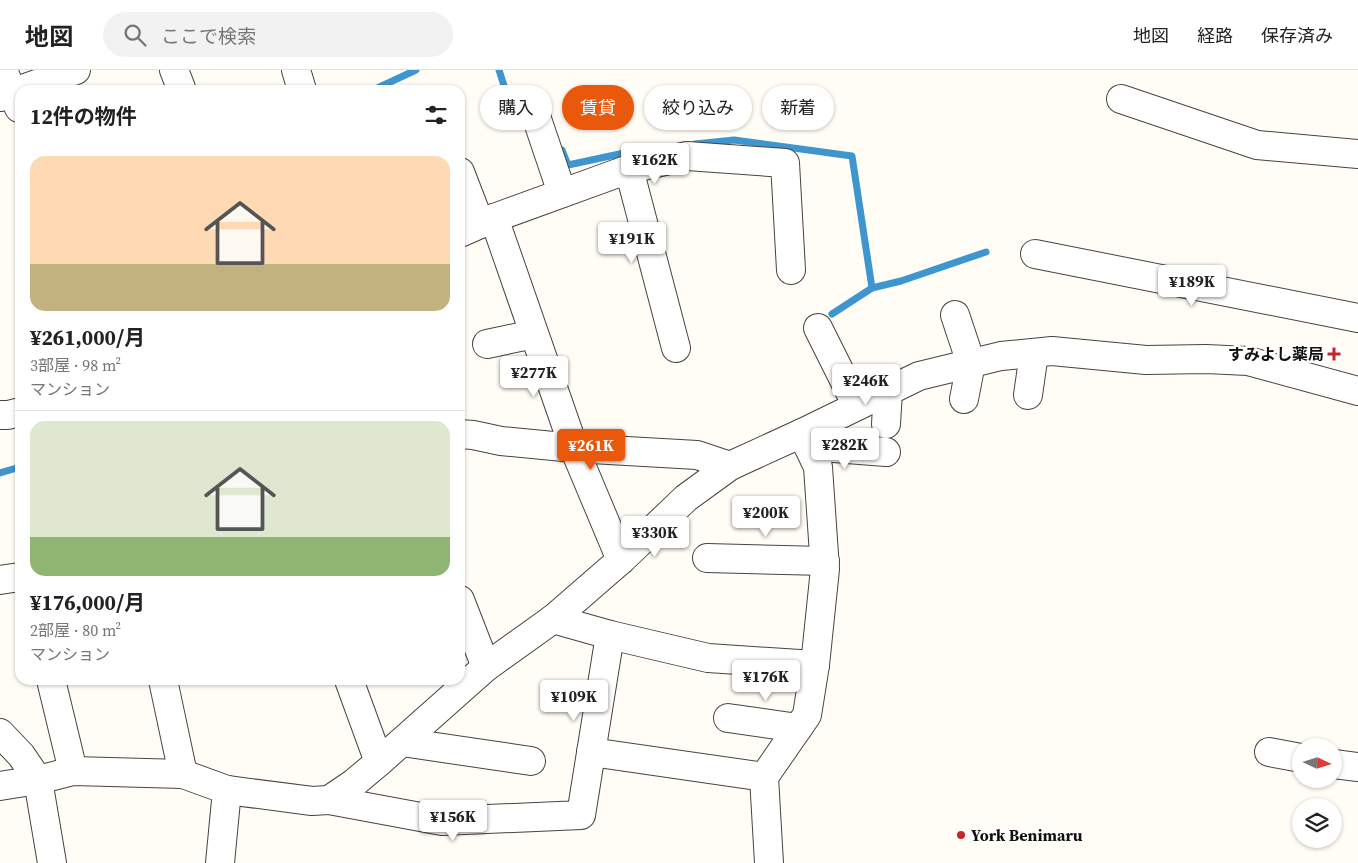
<!DOCTYPE html>
<html lang="ja">
<head>
<meta charset="utf-8">
<style>
  :root { --surface:#fff; --page:#f2f2f2; --text:#222; --muted:#767676; --line:#e0e0e0; --accent:#ea580c }
  body { margin:0; font-family:"Source Serif 4","Noto Sans JP",serif; background:var(--page); color:var(--text); height:100vh; display:flex; flex-direction:column; font-size:19px; white-space:nowrap }
  * { box-sizing:border-box; margin:0 }
  p { font-size:16px; color:var(--muted) }
  .icon { flex:none; width:28px; height:28px; fill:none; stroke:currentColor; stroke-width:2; stroke-linecap:round; stroke-linejoin:round }
  .map { position:relative; flex:1; overflow:hidden }
  .sheet { position:absolute; left:15px; top:15px; width:450px; height:600px; display:flex; flex-direction:column; background:var(--surface); border-radius:15px; box-shadow:0 1px 4px #0004 }
  .sheet>* { flex:none }
  .top-card { position:absolute; left:480px; top:15px; width:475px; height:45px; display:flex; gap:10px }
  .needle { width:32px; rotate:94deg }
  .fabs { position:absolute; left:1292px; top:668px; display:grid; gap:10px }
  .fabs a { display:grid; place-items:center; width:50px; height:50px; border-radius:50%; background:var(--surface); box-shadow:0 1px 4px #0004; font-size:25px }
  .price { position:absolute; translate:-50% -42px; padding:0 11px; border-radius:5px; background:#fff; color:#222; font-size:16px; line-height:32px; filter:drop-shadow(0 1px 2px #0008) }
  .price::after { content:''; position:absolute; left:50%; top:30px; width:15px; height:11px; margin-left:-8px; background:inherit; clip-path:polygon(0 0,100% 0,50% 100%) }
  .price.current { background:var(--accent); color:#fff }
  ul { padding:0; list-style:none }
  li { display:grid; align-content:center; gap:10px; height:265px; padding:0 15px }
  li+li { border-top:1px solid var(--line) }
  li span { display:grid; place-items:center; height:155px; border-radius:15px; color:#555 }
  li>.icon { margin-inline-start:auto }
  span .icon { width:90px; height:90px; fill:#fffc; stroke-width:1 }
  li b { font-size:21px }
  h2 { display:flex; justify-content:space-between; align-items:center; height:60px; padding:0 15px; font-size:21px }
  .pill { padding:0 18px; border-radius:22px; background:var(--surface); box-shadow:0 1px 4px #0004; font-size:18px; line-height:45px }
  .pill.current { background:var(--accent); color:#fff }
  header { display:flex; align-items:center; gap:30px; box-sizing:border-box; height:70px; padding:0 25px; background:var(--surface); border-bottom:1px solid var(--line) }
  header strong { font-size:24px }
  nav { display:flex; gap:28px; margin-inline-start:auto; font-size:18px }
  .search { width:350px; height:45px; background:var(--page); display:flex; align-items:center; gap:12px; box-sizing:border-box; padding:0 18px; border-radius:28px; color:var(--muted); font-size:19px }
  .map>svg:first-child { display:block }
</style>
</head>
<body>
<header>
<strong>地図</strong>
<div class="search"><svg class="icon" aria-label="search" viewBox="0 0 24 24"><circle cx="10" cy="10" r="6"/><path d="M15 15l6 6"/></svg>ここで検索</div>
<nav><a>地図</a><a>経路</a><a>保存済み</a></nav>
</header>
<div class="map">
<svg width="1358" height="793" viewBox="0 0 1358 793">
  <rect width="100%" height="100%" fill="#fffdf5"/>
  <g fill="none" stroke-linecap="round" stroke-linejoin="round">
    <!-- stream -->
    <g stroke="#3f96cf" stroke-width="7">
      <polyline points="499,0 512,41 536,39"/>
      <polyline points="373,20 416,0"/>
      <polyline points="695,74 734,70 852,86 872,218"/>
      <polyline points="562,80 568,95 629,82 665,78"/>
      <polyline points="832,244 872,218 901,211 986,182"/>
      <polyline points="0,403 20,397"/>
    </g>
    <defs>
      <g id="minor">
        <polyline points="3,0 19,38"/>
        <polyline points="174,0 181,18"/>
        <polyline points="296,0 302,20"/>
        <polyline points="0,27 76,0"/>
        <polyline points="1121,29 1257,75 1358,84"/>
        <polyline points="537,49 562,123"/>
        <polyline points="629,99 676,278"/>
        <polyline points="460,102 480,154"/>
        <polyline points="494,148 574,378 621,490"/>
        <polyline points="460,163 494,148 629,99 687,86 785,93 791,200"/>
        <polyline points="1035,184 1358,248"/>
        <polyline points="955,245 971,293 964,329"/>
        <polyline points="818,258 857,336"/>
        <polyline points="487,274 534,264"/>
        <polyline points="1028,325 1034,283"/>
        <polyline points="0,345 8,345 20,342"/>
        <polyline points="886,354 888,321"/>
        <polyline points="460,364 473,365 501,371 574,378 697,385 730,396"/>
        <polyline points="808,376 886,382"/>
        <polyline points="707,488 825,491"/>
        <polyline points="0,510 20,507"/>
        <polyline points="460,530 486,597"/>
        <polyline points="553,549 610,565 708,588 815,595"/>
        <polyline points="51,610 73,701"/>
        <polyline points="163,610 183,704"/>
        <polyline points="349,610 379,692"/>
        <polyline points="728,648 798,658"/>
        <polyline points="0,663 21,685 38,710 52,793"/>
        <polyline points="402,672 531,691"/>
        <polyline points="591,682 764,707"/>
        <polyline points="1269,682 1301,688"/>
        <polyline points="1334,694 1358,697"/>
        <polyline points="0,716 38,710 73,701 183,704 227,720 312,731 329,730 354,713 379,692 486,597 553,549 621,490 686,428 730,396 802,363 919,306 1001,286 1052,281 1146,290 1206,289 1248,291 1358,321"/>
        <polyline points="329,730 442,751 581,745 610,565"/>
        <polyline points="220,793 227,720"/>
        <polyline points="769,793 764,707 807,645 815,595 825,499 818,397 802,363"/>
      </g>
    </defs>
    <!-- minor casing -->
    <use href="#minor" stroke="#444" stroke-width="30"/>
    <!-- minor -->
    <use href="#minor" stroke="#fff" stroke-width="28"/>
  </g>
  <!-- markers -->
  <g fill="#c4262e" stroke="#fff" stroke-width="2">
    <path d="M1331.5 276.5h5v5h5v5h-5v5h-5v-5h-5v-5h5z"/>
    <circle cx="961" cy="765" r="5"/>
  </g>
  <g text-anchor="middle" dominant-baseline="central" stroke-width="5" stroke-linejoin="round" paint-order="stroke">
    <!-- poi labels -->
    <g font-size="16" font-weight="bold" fill="#111" stroke="#fff" text-anchor="end">
      <text x="1324" y="284">すみよし薬局</text>
      <text x="971" y="765" text-anchor="start">York Benimaru</text>
    </g>
  </g>
</svg>
<div class="fabs">
<a><svg class="needle" viewBox="-14 -14 28 28"><path d="M0-13l5 13h-10z" fill="#e53935"/><path d="M0 13l5-13h-10z" fill="#767676"/></svg></a>
<a><svg class="icon" aria-label="layers" viewBox="0 0 24 24"><path d="M12 4l9 5-9 5-9-5zM3 14l9 5 9-5"/></svg></a>
</div>
<b class="price" style="left:655px;top:115px">¥162K</b>
<b class="price" style="left:632px;top:194px">¥191K</b>
<b class="price" style="left:1192px;top:237px">¥189K</b>
<b class="price" style="left:534px;top:328px">¥277K</b>
<b class="price" style="left:866px;top:336px">¥246K</b>
<b class="price" style="left:845px;top:400px">¥282K</b>
<b class="price current" style="left:591px;top:401px">¥261K</b>
<b class="price" style="left:766px;top:468px">¥200K</b>
<b class="price" style="left:655px;top:488px">¥330K</b>
<b class="price" style="left:766px;top:632px">¥176K</b>
<b class="price" style="left:574px;top:652px">¥109K</b>
<b class="price" style="left:453px;top:772px">¥156K</b>
<div class="top-card">
<a class="pill">購入</a>
<a class="pill current">賃貸</a>
<a class="pill">絞り込み</a>
<a class="pill">新着</a>
</div>
<section class="sheet">
<h2>12件の物件<svg class="icon" aria-label="filters" viewBox="0 0 24 24"><path d="M4 7h16M4 17h16"/><circle cx="9" cy="7" r="2"/><circle cx="15" cy="17" r="2"/></svg></h2>
<ul>
<li><span style="background:linear-gradient(#ffd9b3 70%,#c2b280 0)"><svg class="icon" aria-label="home" viewBox="0 0 24 24"><path d="M3 11l9-7 9 7M6 9v11h12V9"/></svg></span><div><b>¥261,000/月</b><p>3部屋 · 98 m²</p><p>マンション</p></div></li>
<li><span style="background:linear-gradient(#dfe7d0 75%,#8fb573 0)"><svg class="icon" aria-label="home" viewBox="0 0 24 24"><path d="M3 11l9-7 9 7M6 9v11h12V9"/></svg></span><div><b>¥176,000/月</b><p>2部屋 · 80 m²</p><p>マンション</p></div></li>
</ul>
</section>
</div>
</body>
</html>
